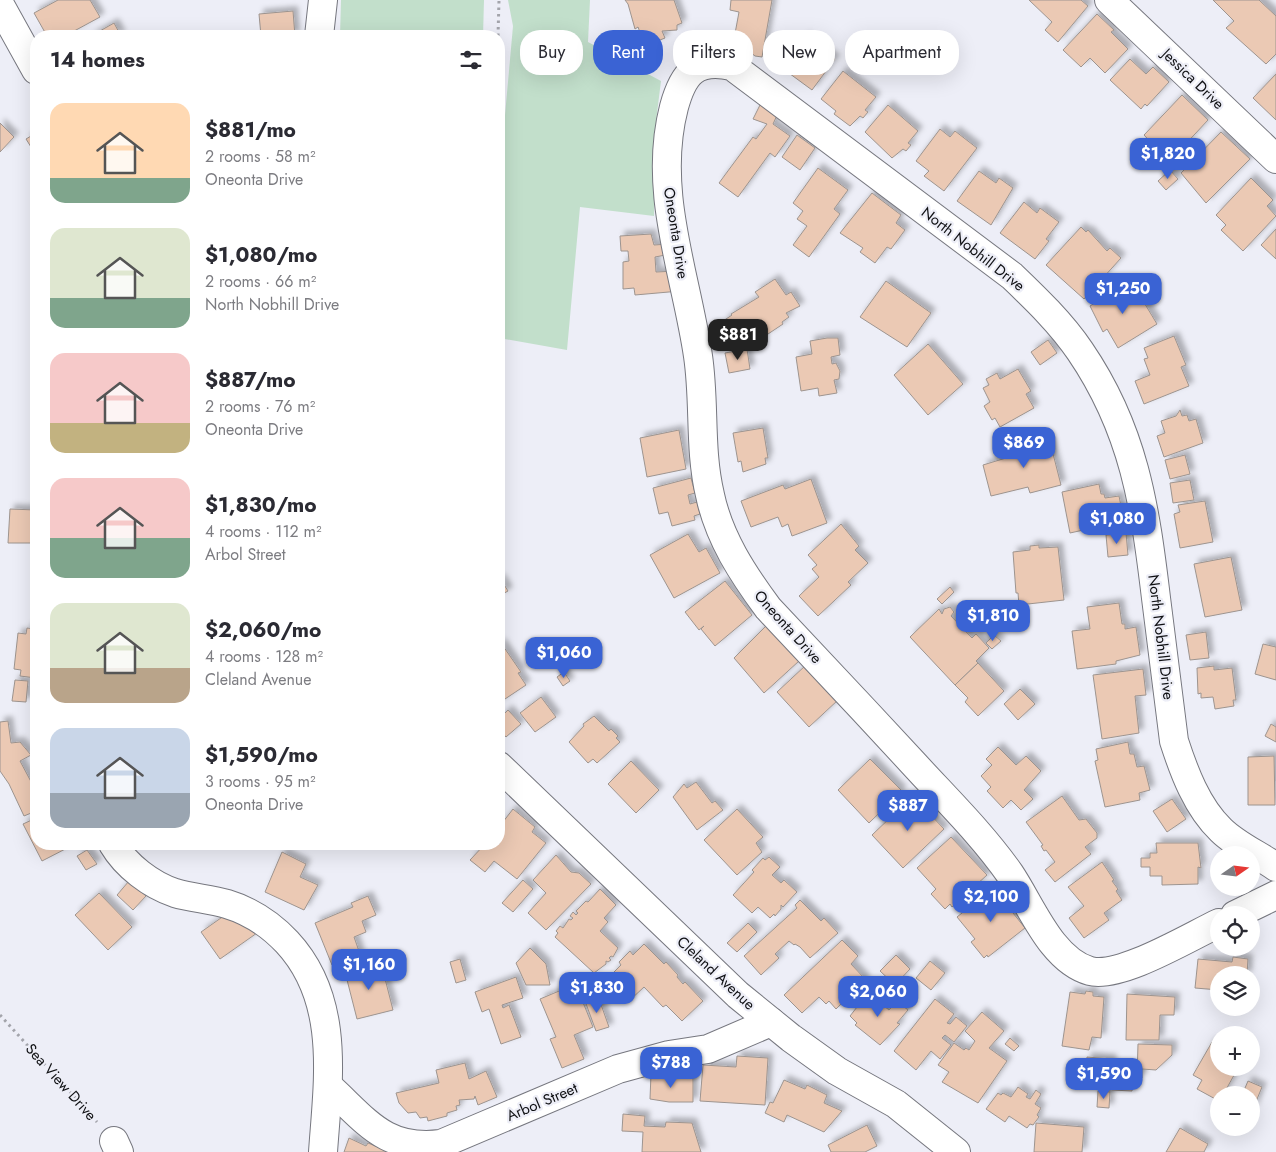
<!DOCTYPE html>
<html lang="en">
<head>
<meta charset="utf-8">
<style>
  :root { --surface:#fff; --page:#f7f7f7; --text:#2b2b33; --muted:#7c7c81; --accent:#3a63d4 }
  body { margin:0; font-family:Jost,sans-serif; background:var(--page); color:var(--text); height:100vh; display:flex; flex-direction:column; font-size:19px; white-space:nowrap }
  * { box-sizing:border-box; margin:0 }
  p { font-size:16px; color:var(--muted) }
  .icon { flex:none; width:28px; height:28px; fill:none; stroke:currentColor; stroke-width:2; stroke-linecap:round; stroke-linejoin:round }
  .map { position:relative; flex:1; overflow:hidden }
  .sheet { position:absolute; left:30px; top:30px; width:475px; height:820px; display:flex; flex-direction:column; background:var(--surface); border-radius:20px; box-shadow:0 5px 20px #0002 }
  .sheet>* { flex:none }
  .banner { position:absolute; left:520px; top:30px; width:475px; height:45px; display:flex; gap:10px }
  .needle { width:32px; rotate:76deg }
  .fabs { position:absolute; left:1210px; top:846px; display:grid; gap:10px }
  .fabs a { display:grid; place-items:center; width:50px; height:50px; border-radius:50%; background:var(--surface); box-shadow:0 5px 20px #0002; font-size:25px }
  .price { position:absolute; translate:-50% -42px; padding:0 11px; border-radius:10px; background:var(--accent); color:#fff; font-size:16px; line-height:32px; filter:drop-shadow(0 1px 2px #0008) }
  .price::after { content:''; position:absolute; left:50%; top:30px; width:15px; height:11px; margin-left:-8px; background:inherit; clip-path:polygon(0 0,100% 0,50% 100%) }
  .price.active { background:#222; color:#fff }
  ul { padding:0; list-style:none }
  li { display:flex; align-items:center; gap:15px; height:125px; padding:0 20px }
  li span { display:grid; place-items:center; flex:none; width:140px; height:100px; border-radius:15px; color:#555 }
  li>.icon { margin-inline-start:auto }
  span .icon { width:60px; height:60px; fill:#fffc; stroke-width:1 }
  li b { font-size:21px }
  h2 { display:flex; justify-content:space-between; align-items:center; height:60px; padding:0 20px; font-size:21px }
  .tag { padding:0 18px; border-radius:20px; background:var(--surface); box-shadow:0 5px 20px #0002; font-size:18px; line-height:45px }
  .tag.active { background:var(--accent); color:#fff }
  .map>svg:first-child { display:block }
</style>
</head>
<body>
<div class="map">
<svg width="1276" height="1152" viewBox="0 0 1276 1152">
  <defs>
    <filter id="shadow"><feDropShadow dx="4.5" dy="-4.5" stdDeviation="2.5" flood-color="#0004"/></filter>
  </defs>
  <rect width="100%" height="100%" fill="#edeef7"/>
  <!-- green -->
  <g fill="#c2dfcb">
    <polygon points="341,0 484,0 483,36 340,36"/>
    <polygon points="508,0 590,0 588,42 661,81 656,121 654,216 580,207 567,350 499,338 499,182 513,26"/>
  </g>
  <!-- building -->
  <g fill="#ebc9b4" stroke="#9d948f" filter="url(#shadow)">
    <polygon points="58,0 90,0 100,17 65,36 47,36 34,13"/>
    <polygon points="625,0 674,0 682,23 677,25 677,30 662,31 665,38 645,46 638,27 635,29 628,4"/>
    <polygon points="731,0 772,0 762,57 755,56 742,46 743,40 734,39 739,12 730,10"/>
    <polygon points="1029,0 1081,0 1088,6 1058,42 1045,30 1052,22"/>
    <polygon points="1213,0 1259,0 1276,16 1276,54 1266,64 1226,28 1234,21"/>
    <polygon points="293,11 295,36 261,36 259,14"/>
    <polygon points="1097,14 1114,30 1111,32 1128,49 1105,73 1090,58 1081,67 1063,50"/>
    <polygon points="114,23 121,36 91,36"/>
    <polygon points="805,37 835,59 812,90 782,68"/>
    <polygon points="1130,59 1146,74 1153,67 1169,82 1147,106 1145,104 1141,109 1110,80"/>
    <polygon points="843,71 876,97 865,110 868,112 863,118 860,116 850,126 834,114 836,111 821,99"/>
    <polygon points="1276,74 1276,120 1253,98"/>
    <polygon points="1182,95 1208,120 1169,162 1144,135"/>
    <polygon points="761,103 778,113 773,124 790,136 775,157 770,153 738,197 719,183 753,137 756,139 767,124 753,119"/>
    <polygon points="888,105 918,131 908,143 911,145 906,151 903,149 892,158 865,132"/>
    <polygon points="0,123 14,137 0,152"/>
    <polygon points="940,129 950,137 955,131 977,148 944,191 924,176 929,171 916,161"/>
    <polygon points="1221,132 1250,159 1206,203 1181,173"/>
    <polygon points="36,133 36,155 26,139"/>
    <polygon points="797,135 815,148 800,170 782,157"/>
    <polygon points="818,168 848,190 834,209 840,214 809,257 793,245 807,226 797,219 803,211 793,203"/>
    <polygon points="1170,170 1178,179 1166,190 1158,181"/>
    <polygon points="979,171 996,183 999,178 1013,188 991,225 957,201"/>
    <polygon points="1251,178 1273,200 1267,206 1276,216 1243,251 1221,230 1226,225 1216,215"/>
    <polygon points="872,193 901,215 896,223 905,230 891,249 887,247 875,263 860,252 863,248 840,233"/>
    <polygon points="1024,202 1037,213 1040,208 1059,222 1046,239 1049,241 1035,259 1000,233"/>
    <polygon points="1081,227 1086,232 1088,230 1107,251 1110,248 1121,258 1084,299 1046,265"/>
    <polygon points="1276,229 1276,259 1261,245"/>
    <polygon points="651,234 654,245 668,244 671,254 655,257 656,272 676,271 680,291 635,295 634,288 623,289 623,262 629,261 628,251 621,251 620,236"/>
    <polygon points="775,279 786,295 791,292 800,306 786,313 789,317 782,322 783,324 765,336 761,329 735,342 723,321 732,315 731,314 759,297 755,292"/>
    <polygon points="886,281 931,313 907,347 860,317"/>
    <polygon points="1131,281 1157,324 1118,348 1107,329 1103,332 1090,306"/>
    <polygon points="1174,336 1186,365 1181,367 1189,386 1144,404 1135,381 1150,375 1144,359 1148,358 1144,348"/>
    <polygon points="827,338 838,338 840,355 831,357 832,364 836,363 840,371 839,379 834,380 837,393 819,396 818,388 801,391 796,357 812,354 810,341"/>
    <polygon points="1048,340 1057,353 1040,365 1031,352"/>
    <polygon points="928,344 963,384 928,415 894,375"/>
    <polygon points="747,349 750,369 729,373 725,353"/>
    <polygon points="1018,369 1031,391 1026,394 1034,408 1000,427 995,418 992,420 984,406 990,402 983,388 989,385 986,379 997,373 1000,379"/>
    <polygon points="1180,410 1182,416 1187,415 1189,421 1196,419 1203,443 1164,457 1157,436 1165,433 1161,421 1176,416"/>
    <polygon points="763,428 768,458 765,458 766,464 743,472 741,461 738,462 733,433"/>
    <polygon points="679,430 686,469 647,477 640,438"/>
    <polygon points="1034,436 1035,440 1043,438 1044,444 1050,442 1061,485 1030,493 1028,487 991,496 983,465 1019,454 1018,440"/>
    <polygon points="1185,455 1190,474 1170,479 1165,460"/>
    <polygon points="691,478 695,493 688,495 690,504 697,502 700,514 694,516 695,520 672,526 668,512 659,514 653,488"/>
    <polygon points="811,479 827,523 792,536 788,524 782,527 778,517 751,527 741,501 783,485 785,489"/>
    <polygon points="1190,480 1194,500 1173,503 1170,483"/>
    <polygon points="1099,484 1101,494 1104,494 1105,498 1119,496 1124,521 1070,533 1062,492"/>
    <polygon points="1205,501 1213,542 1180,548 1174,514 1180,512 1178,505"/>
    <polygon points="10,509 36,510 36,543 8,543"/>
    <polygon points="841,524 859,546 855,550 868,563 848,582 851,585 818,616 799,596 819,577 812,569 817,565 808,555"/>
    <polygon points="1126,533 1128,555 1108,557 1106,535"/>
    <polygon points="688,534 699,552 706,548 720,573 674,598 650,555"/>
    <polygon points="1039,545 1039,548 1058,547 1064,600 1019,605 1018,593 1016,593 1013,552 1030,550 1030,546"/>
    <polygon points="1231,557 1242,610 1205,617 1194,564"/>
    <polygon points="500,578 508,591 499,596 499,579"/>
    <polygon points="725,581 752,615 715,646 701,629 704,626 699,630 685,612"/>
    <polygon points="950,587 954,592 942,604 937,599"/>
    <polygon points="1119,603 1122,624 1125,624 1125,629 1136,627 1140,655 1116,661 1116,664 1077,669 1072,631 1090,629 1087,607"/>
    <polygon points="950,607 954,612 951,616 972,638 976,634 989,648 976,661 978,663 955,685 910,637 939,609 942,614 944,609"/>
    <polygon points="766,626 799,661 764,693 734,658"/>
    <polygon points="27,628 35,629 36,678 20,676 21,670 14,669 18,633 26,634"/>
    <polygon points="1206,632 1209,658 1190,660 1186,635"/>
    <polygon points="994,635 1001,641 992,649 986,643"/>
    <polygon points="501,643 521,672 518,673 526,685 499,703 499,644"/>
    <polygon points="1263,644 1276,647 1276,680 1255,674"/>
    <polygon points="978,663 1004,691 978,716 965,702 968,698 955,685"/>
    <polygon points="806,665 838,700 809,727 777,692"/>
    <polygon points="1214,666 1214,670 1232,668 1236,700 1233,700 1234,706 1215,709 1213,697 1201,698 1201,693 1198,694 1197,668"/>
    <polygon points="1143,669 1146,695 1135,696 1139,733 1102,739 1093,675"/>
    <polygon points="564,672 570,681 563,686 557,677"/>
    <polygon points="15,680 28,681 26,702 12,701"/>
    <polygon points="1020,689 1035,704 1018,720 1004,704"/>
    <polygon points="541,697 556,717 535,732 520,713"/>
    <polygon points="508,710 521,724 506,737 499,729 499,719"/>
    <polygon points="594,716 609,731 611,729 618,736 616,738 620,742 597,763 593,759 588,763 569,742 584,726 583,724"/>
    <polygon points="8,721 11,743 20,742 31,755 20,761 36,791 36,811 24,816 9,784 0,771 0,722"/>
    <polygon points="1271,724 1276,727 1276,742 1265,736"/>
    <polygon points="1128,742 1130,754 1134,754 1137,767 1144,766 1150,790 1139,793 1140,800 1105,807 1095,761 1098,760 1096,749"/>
    <polygon points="998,747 1016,765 1026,756 1041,771 1024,790 1033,799 1021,810 1011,800 1003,808 987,791 991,787 981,776 992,765 986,759"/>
    <polygon points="1274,756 1275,805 1248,805 1248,757"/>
    <polygon points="870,759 902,791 869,823 838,790"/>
    <polygon points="631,761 659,790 636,813 608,784"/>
    <polygon points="696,782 712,803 715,801 723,810 697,830 673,797 684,784 687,788"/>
    <polygon points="913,796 944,829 903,868 872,835"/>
    <polygon points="1062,796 1079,820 1086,819 1097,833 1097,838 1085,847 1091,854 1055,882 1045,870 1055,862 1046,850 1044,851 1041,846 1043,845 1026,822"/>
    <polygon points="1172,799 1186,819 1167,832 1153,811"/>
    <polygon points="513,809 535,827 532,832 546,843 517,879 494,861 485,872 470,860 485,844 499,844 499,827"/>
    <polygon points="737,809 763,837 756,843 762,852 737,875 704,840"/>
    <polygon points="36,818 36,844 75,844 42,861 23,824"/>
    <polygon points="951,837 987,875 952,907 950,904 945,909 931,894 936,889 917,868"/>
    <polygon points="1156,843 1198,843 1201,868 1198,867 1198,884 1162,885 1162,876 1150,876 1150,867 1141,867 1141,858 1150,858 1150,853 1157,853"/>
    <polygon points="87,850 97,864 86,870 77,856"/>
    <polygon points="282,852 306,864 300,877 318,885 304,910 265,892"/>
    <polygon points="556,855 571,872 579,873 591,884 546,930 528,913 546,893 533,880"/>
    <polygon points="769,857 780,867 772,875 781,883 784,880 797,892 783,907 781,905 781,909 775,916 774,914 770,918 758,907 752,913 733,895 754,872 752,870 763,858 765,860"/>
    <polygon points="1102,862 1114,880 1112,881 1118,889 1116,891 1122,900 1104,913 1109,920 1084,938 1069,918 1084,906 1068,887"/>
    <polygon points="523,880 533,889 513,912 502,903"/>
    <polygon points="129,881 146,896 133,910 117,895"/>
    <polygon points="993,888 1025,928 988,957 987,955 984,958 971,942 975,939 957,917"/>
    <polygon points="600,889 616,905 604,918 608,922 600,931 618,948 613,957 611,956 609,958 611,960 608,962 606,961 606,964 594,973 555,937 558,933 556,931 560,926 563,928 569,919 571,920 573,918 570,916 573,912 576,915 578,913 576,911 586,901 588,902"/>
    <polygon points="99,893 132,927 108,950 75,915"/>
    <polygon points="368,896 376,915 362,921 366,932 354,937 360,954 332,965 315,923 353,907 351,903"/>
    <polygon points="800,900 821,921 824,918 838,933 810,958 800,947 795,944 794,945 789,941 775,954 779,958 761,975 744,956 797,908 795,905"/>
    <polygon points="228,913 234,922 239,917 257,933 220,959 201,932"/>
    <polygon points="748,923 757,932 737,952 727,943"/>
    <polygon points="842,940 858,956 851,964 866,980 836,1009 829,1001 826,1004 819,997 802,1013 784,995"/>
    <polygon points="644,944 664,964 666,962 678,975 677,977 683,984 685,982 703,1001 682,1021 666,1005 663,1007 644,987 629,1001 611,983 616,978 612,974 621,965 619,962 630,951 633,955"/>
    <polygon points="530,948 546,964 550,985 526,985 516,963"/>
    <polygon points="896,955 910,969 895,985 880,971"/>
    <polygon points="1233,957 1248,959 1247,975 1219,975 1219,990 1195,988 1198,959 1232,962"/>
    <polygon points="460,959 466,980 456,983 450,962"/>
    <polygon points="930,961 945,973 931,990 916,978"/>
    <polygon points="381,963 393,1010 357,1019 345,972"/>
    <polygon points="516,977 523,998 502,1005 503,1008 509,1005 521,1037 501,1044 489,1009 482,1012 475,992"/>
    <polygon points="571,986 575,997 580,995 593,1027 574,1035 584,1059 562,1068 550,1039 556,1037 540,999"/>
    <polygon points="1086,991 1093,992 1093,996 1104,997 1101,1038 1092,1037 1089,1050 1062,1046 1070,992 1085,994"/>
    <polygon points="868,993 889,1010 897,1001 908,1010 897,1023 900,1024 880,1045 855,1025 857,1023 850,1016"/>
    <polygon points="1127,994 1175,997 1174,1015 1160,1015 1159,1040 1126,1040"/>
    <polygon points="598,996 609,1027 596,1031 585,1001"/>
    <polygon points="935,999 954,1014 947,1023 950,1024 956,1017 967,1026 954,1042 945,1035 942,1038 951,1045 940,1059 931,1051 916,1070 894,1051"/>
    <polygon points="982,1012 1004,1031 989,1048 1007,1061 978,1103 942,1082 949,1072 938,1065 954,1043 964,1050 966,1048 969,1050 975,1041 965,1031"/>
    <polygon points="1010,1038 1019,1046 1014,1051 1005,1044"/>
    <polygon points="1212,1042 1219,1046 1219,1068 1238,1068 1223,1095 1219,1095 1219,1101 1197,1089 1202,1080 1193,1075"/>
    <polygon points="1138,1044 1172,1045 1172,1055 1156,1070 1142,1069 1142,1078 1137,1078"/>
    <polygon points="737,1056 768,1058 765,1105 700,1101 703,1065 736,1067"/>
    <polygon points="1087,1057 1112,1059 1111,1082 1086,1081"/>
    <polygon points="465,1063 469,1079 486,1071 497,1097 478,1105 475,1096 474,1099 459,1100 460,1105 456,1106 457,1110 447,1113 447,1116 428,1121 427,1117 420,1118 416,1112 408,1113 399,1103 396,1093 439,1083 436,1070"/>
    <polygon points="1114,1067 1134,1068 1132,1091 1112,1090"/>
    <polygon points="651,1074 668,1075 668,1078 693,1078 693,1102 669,1102 650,1099"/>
    <polygon points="784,1080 805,1089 807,1085 827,1095 824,1103 842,1111 824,1132 787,1115 784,1122 765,1113 770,1102 773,1103"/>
    <polygon points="1248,1081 1262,1087 1253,1109 1251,1095 1242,1095"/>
    <polygon points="1018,1087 1028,1094 1026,1097 1030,1099 1036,1090 1041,1094 1035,1104 1041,1108 1037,1115 1039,1117 1033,1125 1030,1124 1027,1128 1009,1116 1005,1122 986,1109 998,1093 1001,1095 1003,1093 1011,1097"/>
    <polygon points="1098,1091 1110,1092 1109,1108 1097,1107"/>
    <polygon points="623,1114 645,1116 644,1126 665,1127 666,1122 692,1123 701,1152 642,1152 643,1132 622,1131"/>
    <polygon points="1036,1123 1084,1127 1082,1152 1034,1152"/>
    <polygon points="867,1125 877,1146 865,1152 831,1152 828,1145"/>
    <polygon points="1180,1128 1208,1144 1204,1152 1166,1152"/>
    <polygon points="349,1138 366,1146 368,1143 390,1152 344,1152"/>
  </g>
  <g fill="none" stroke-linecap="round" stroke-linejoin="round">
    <defs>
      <g id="minor">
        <polyline points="1109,0 1276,159"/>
        <polyline points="0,5 36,70"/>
        <polyline points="319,36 323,0"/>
        <polyline points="499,766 738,995 791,1038 837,1071 896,1104 956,1152"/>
        <path d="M113,844C126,866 151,885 175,893C192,898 210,899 227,904C250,911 271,925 287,942C341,1000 328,1080 323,1152"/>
        <polyline points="1235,915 1276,895"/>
        <path d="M1219,923C1189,937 1120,979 1090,971C1051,960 1031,905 1010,874C982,834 946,799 913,763C865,711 817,660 768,608C743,574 719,538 710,495C699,449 705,403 698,356C686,274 652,191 674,107C683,74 695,58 732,66L1012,276C1036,299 1061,323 1080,351C1134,430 1145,506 1156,598C1162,646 1168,693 1174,741C1184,772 1197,807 1221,830C1236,845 1259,855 1276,867"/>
        <path d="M328,1086C366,1120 384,1151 441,1144L618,1069L669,1055L708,1049L771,1022"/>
        <polyline points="114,1141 119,1152"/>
      </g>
    </defs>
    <!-- minor casing -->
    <use href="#minor" stroke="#76777f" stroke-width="30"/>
    <!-- path -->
    <g stroke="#a3a4ab" stroke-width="3" stroke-dasharray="2.5 4" stroke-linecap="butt">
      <polyline points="498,36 499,0"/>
      <polyline points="0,1015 97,1122"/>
    </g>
    <!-- minor -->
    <use href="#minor" stroke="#fff" stroke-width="28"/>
  </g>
  <g text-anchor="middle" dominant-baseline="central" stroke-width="4.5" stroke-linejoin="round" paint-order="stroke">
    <!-- street labels -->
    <g font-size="15" fill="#0f1013" stroke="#edeef7">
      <text transform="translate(1193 79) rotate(44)">Jessica Drive</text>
      <text transform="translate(676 233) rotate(81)">Oneonta Drive</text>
      <text transform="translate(973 249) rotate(38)">North Nobhill Drive</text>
      <text transform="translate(788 627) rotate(48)">Oneonta Drive</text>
      <text transform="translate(1161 637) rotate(83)">North Nobhill Drive</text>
      <text transform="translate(716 973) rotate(43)">Cleland Avenue</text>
      <text transform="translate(61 1082) rotate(48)">Sea View Drive</text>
      <text transform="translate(542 1102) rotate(-23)">Arbol Street</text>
    </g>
  </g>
</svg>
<div class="fabs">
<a><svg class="needle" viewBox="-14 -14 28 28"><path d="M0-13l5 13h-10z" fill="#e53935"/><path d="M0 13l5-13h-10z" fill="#7c7c81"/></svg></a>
<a><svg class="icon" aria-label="locate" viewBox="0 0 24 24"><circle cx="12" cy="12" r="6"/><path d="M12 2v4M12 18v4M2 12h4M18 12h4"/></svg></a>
<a><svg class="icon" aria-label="layers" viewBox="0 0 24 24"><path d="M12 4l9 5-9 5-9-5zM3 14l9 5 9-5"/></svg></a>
<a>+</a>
<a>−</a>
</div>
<b class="price" style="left:1168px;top:180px">$1,820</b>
<b class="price" style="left:1123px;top:315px">$1,250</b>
<b class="price active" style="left:738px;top:361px">$881</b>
<b class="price" style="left:1024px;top:469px">$869</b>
<b class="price" style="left:1117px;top:545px">$1,080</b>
<b class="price" style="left:993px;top:642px">$1,810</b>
<b class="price" style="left:564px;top:679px">$1,060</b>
<b class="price" style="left:908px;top:832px">$887</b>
<b class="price" style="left:991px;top:923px">$2,100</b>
<b class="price" style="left:369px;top:991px">$1,160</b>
<b class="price" style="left:597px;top:1014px">$1,830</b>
<b class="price" style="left:878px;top:1018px">$2,060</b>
<b class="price" style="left:671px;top:1089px">$788</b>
<b class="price" style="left:1104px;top:1100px">$1,590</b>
<div class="banner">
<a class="tag">Buy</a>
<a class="tag active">Rent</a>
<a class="tag">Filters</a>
<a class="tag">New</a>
<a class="tag">Apartment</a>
</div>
<section class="sheet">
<h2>14 homes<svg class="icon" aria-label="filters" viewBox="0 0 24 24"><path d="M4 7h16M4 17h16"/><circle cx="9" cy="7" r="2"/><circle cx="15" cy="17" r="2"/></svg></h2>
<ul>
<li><span style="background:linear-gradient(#ffd9b3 75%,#7fa58c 0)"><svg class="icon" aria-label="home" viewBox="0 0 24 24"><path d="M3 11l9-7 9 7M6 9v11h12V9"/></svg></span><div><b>$881/mo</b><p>2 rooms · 58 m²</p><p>Oneonta Drive</p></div></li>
<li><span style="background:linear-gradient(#dfe7d0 70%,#7fa58c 0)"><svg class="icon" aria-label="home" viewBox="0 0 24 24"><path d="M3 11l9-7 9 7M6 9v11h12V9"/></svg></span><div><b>$1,080/mo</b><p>2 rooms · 66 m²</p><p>North Nobhill Drive</p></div></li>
<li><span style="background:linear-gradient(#f6c9c9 70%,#c2b280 0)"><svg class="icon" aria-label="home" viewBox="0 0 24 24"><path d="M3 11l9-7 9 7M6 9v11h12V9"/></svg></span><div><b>$887/mo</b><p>2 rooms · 76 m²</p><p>Oneonta Drive</p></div></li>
<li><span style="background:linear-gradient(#f6c9c9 60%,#7fa58c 0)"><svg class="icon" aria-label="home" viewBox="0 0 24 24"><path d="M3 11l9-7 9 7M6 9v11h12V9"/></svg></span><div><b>$1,830/mo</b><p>4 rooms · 112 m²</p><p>Arbol Street</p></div></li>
<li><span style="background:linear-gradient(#dfe7d0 65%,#b9a48a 0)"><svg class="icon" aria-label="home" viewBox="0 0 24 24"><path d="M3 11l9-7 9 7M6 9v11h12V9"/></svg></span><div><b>$2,060/mo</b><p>4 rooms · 128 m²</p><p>Cleland Avenue</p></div></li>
<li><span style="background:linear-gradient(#c9d6e8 65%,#9aa5b1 0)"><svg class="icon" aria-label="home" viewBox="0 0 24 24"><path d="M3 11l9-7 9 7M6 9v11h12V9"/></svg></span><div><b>$1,590/mo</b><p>3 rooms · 95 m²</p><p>Oneonta Drive</p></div></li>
</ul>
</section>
</div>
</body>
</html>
